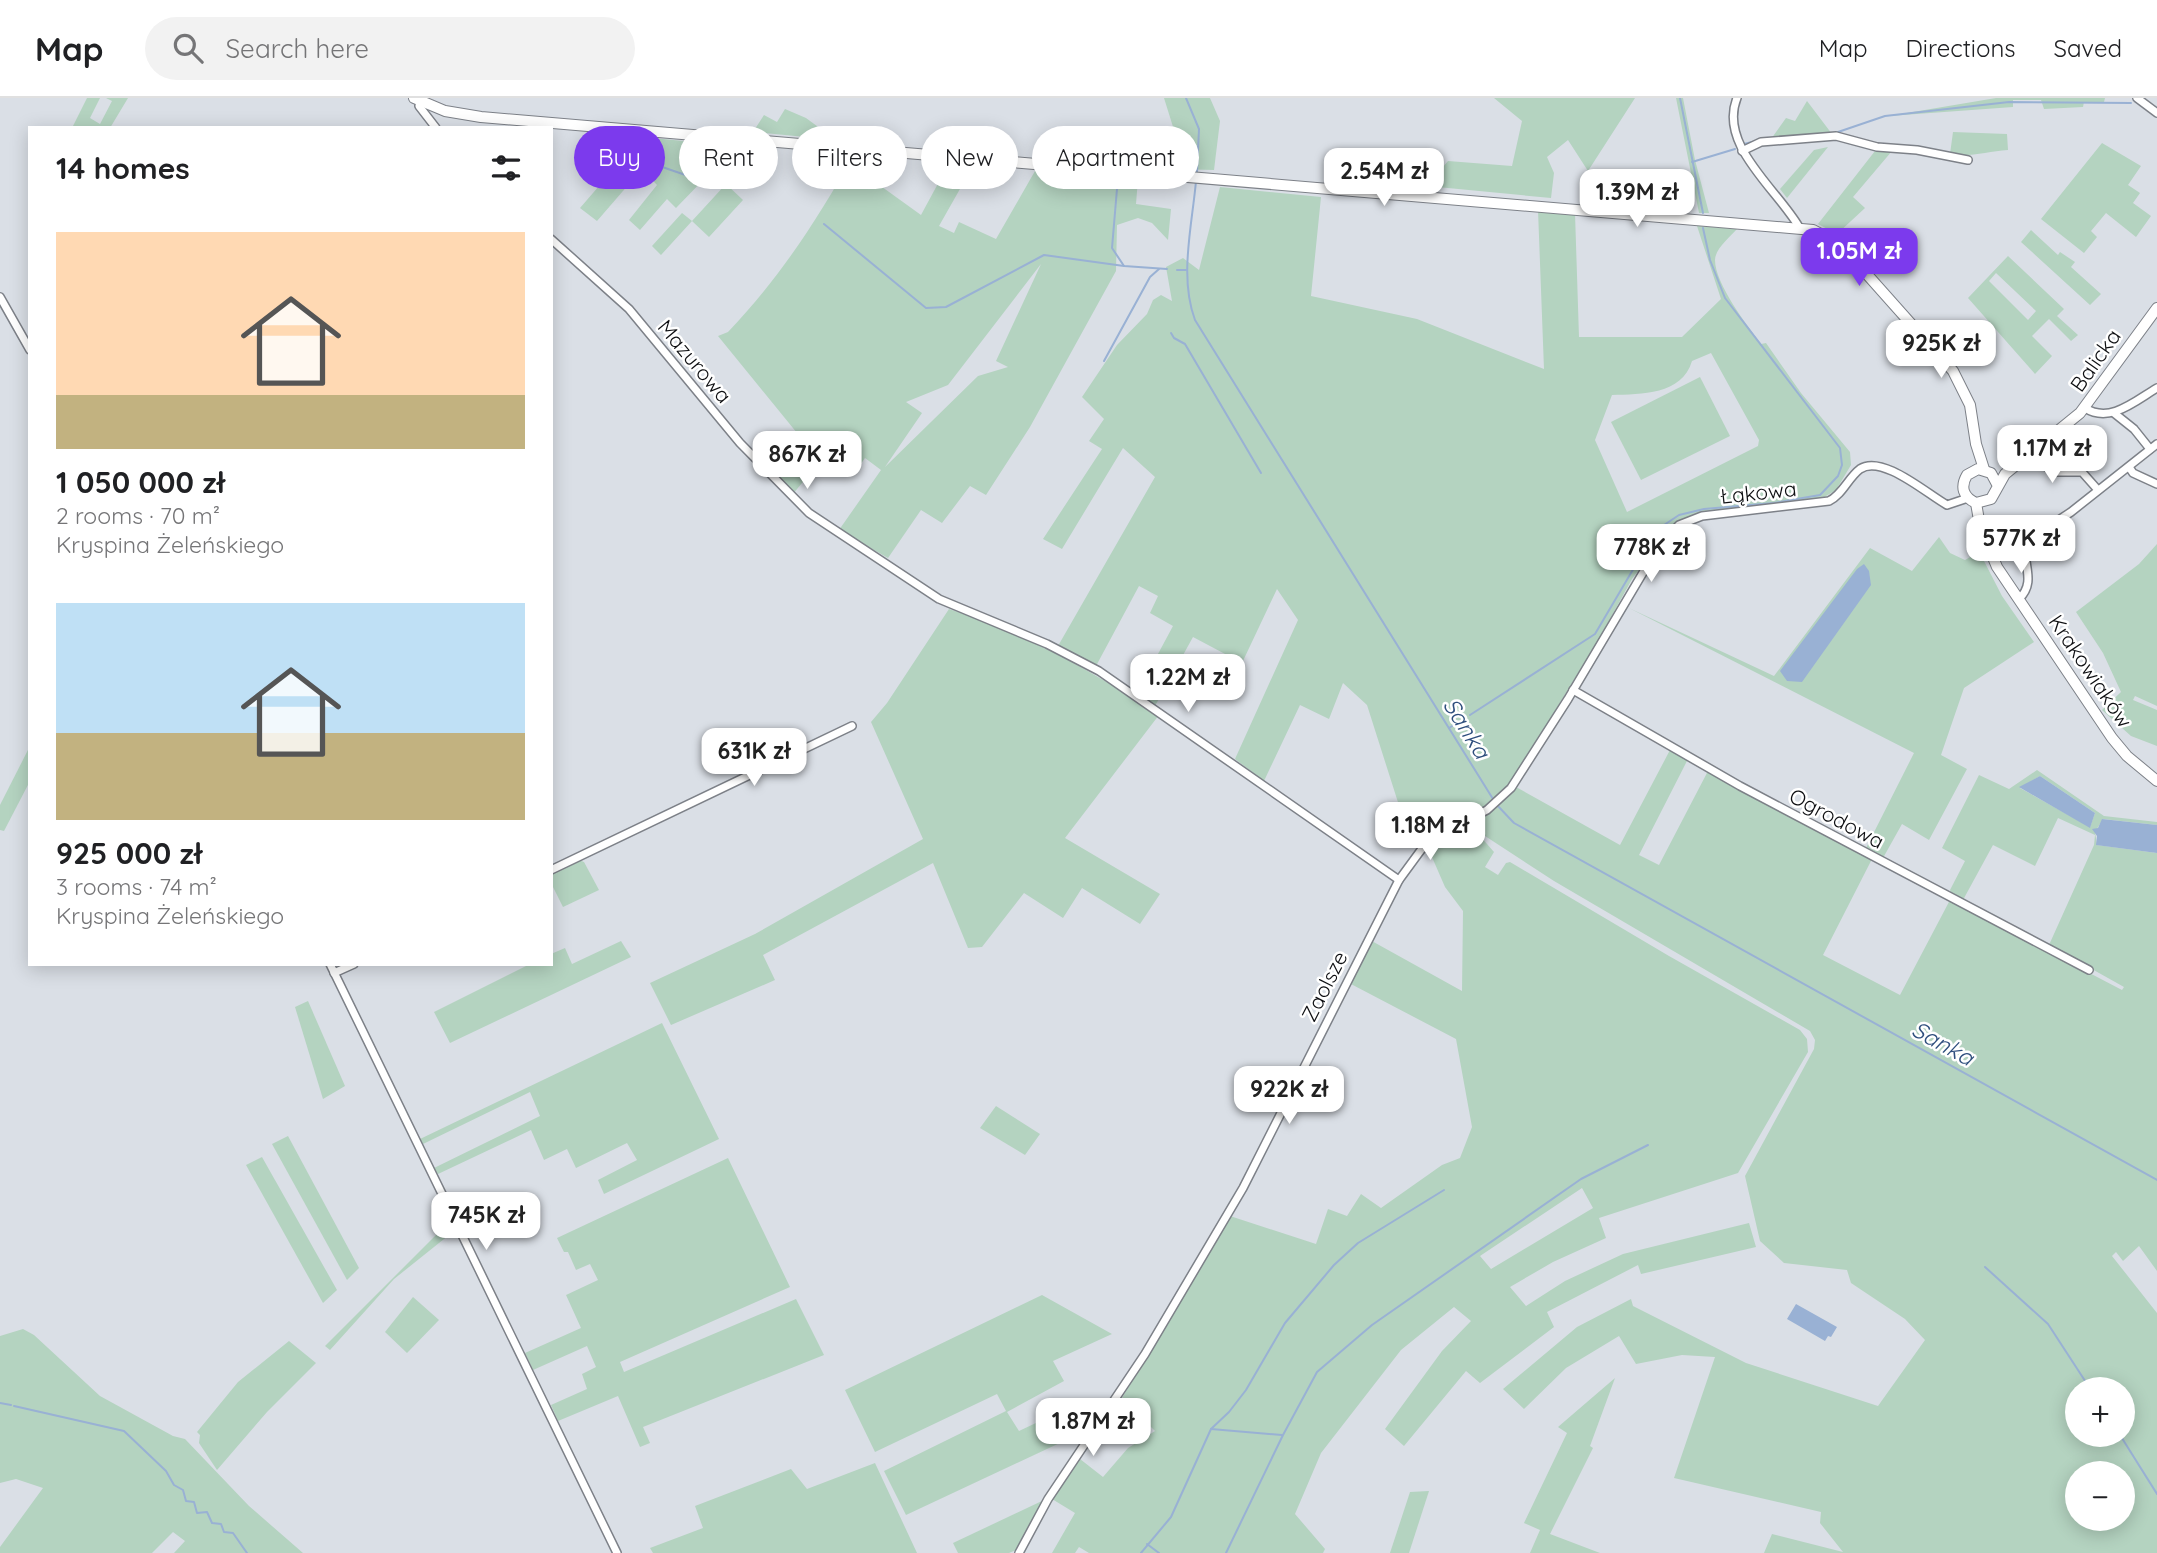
<!DOCTYPE html>
<html lang="en">
<head>
<meta charset="utf-8">
<style>
  :root { --surface:#fff; --page:#f2f2f2; --text:#202124; --muted:#757577; --line:#e0e0e0; --accent:#7c3aed }
  body { margin:0; font-family:Quicksand,sans-serif; background:var(--page); color:var(--text); height:100vh; display:flex; flex-direction:column; font-size:26px; white-space:nowrap }
  * { box-sizing:border-box; margin:0 }
  p { font-size:23px; color:var(--muted) }
  .icon { flex:none; width:38px; height:38px; fill:none; stroke:currentColor; stroke-width:2; stroke-linecap:round; stroke-linejoin:round }
  .map { position:relative; flex:1; overflow:hidden }
  .side { position:absolute; left:28px; top:28px; width:525px; height:840px; display:flex; flex-direction:column; background:var(--surface); border-radius:0px; box-shadow:0 4px 18px #0003 }
  .side>* { flex:none }
  .guide { position:absolute; left:574px; top:28px; width:665px; height:63px; display:flex; gap:14px }
  .fabs { position:absolute; left:2065px; top:1279px; display:grid; gap:14px }
  .fabs a { display:grid; place-items:center; width:70px; height:70px; border-radius:50%; background:var(--surface); box-shadow:0 4px 18px #0003; font-size:35px }
  .price { position:absolute; translate:-50% -60px; padding:0 16px; border-radius:14px; background:#fff; color:#222; font-size:23px; line-height:46px; filter:drop-shadow(0 2px 4px #0008) }
  .price::after { content:''; position:absolute; left:50%; top:42px; width:21px; height:16px; margin-left:-10px; background:inherit; clip-path:polygon(0 0,100% 0,50% 100%) }
  .price.active { background:var(--accent); color:#fff }
  ul { padding:0; list-style:none }
  li { display:grid; align-content:center; gap:14px; height:371px; padding:0 28px }
  li span { display:grid; place-items:center; height:217px; border-radius:0px; color:#555 }
  li>.icon { margin-inline-start:auto }
  span .icon { width:126px; height:126px; fill:#fffc; stroke-width:1 }
  li b { font-size:30px }
  h2 { display:flex; justify-content:space-between; align-items:center; height:84px; padding:0 28px; font-size:30px }
  .chip { padding:0 24px; border-radius:32px; background:var(--surface); box-shadow:0 4px 18px #0003; font-size:24px; line-height:63px }
  .chip.active { background:var(--accent); color:#fff }
  header { display:flex; align-items:center; gap:42px; box-sizing:border-box; height:98px; padding:0 35px; background:var(--surface); border-bottom:2px solid var(--line) }
  header strong { font-size:33px }
  nav { display:flex; gap:38px; margin-inline-start:auto; font-size:24px }
  .search { width:490px; height:63px; background:var(--page); display:flex; align-items:center; gap:18px; box-sizing:border-box; padding:0 24px; border-radius:38px; color:var(--muted); font-size:26px }
  .map>svg:first-child { display:block }
</style>
</head>
<body>
<header>
<strong>Map</strong>
<div class="search"><svg class="icon" aria-label="search" viewBox="0 0 24 24"><circle cx="10" cy="10" r="6"/><path d="M15 15l6 6"/></svg>Search here</div>
<nav><a>Map</a><a>Directions</a><a>Saved</a></nav>
</header>
<div class="map">
<svg width="2157" height="1455" viewBox="0 0 2157 1455">
  <rect width="100%" height="100%" fill="#dadfe6"/>
  <!-- green -->
  <g fill="#b4d3c0" fill-rule="evenodd">
    <polygon points="87,0 100,0 90,20 100,26 112,3 106,0 128,0 110,30 72,30"/>
    <polygon points="1164,0 1210,0 1220,23 1214,72 1176,71 1174,32"/>
    <polygon points="1494,0 1635,0 1588,73 1568,42 1547,59 1554,75 1551,100 1427,88 1448,63 1512,68 1522,23"/>
    <polygon points="1676,0 1683,0 1695,62 1709,115 1699,115"/>
    <polygon points="1996,0 2127,0 2105,0 2104,4 2084,4 2083,9 2044,11 2041,2 2013,2 2013,9 1889,18"/>
    <polygon points="1807,3 1832,36 1771,41 1786,20 1795,23"/>
    <polygon points="785,11 806,20 836,42 753,34 764,17 777,24"/>
    <path d="M1953,34L2007,36L2008,52C1988,53 1969,60 1950,56Z"/>
    <polygon points="621,37 736,48 676,110 667,101 640,132 629,122 657,87 642,71 597,123 580,110 625,58 612,47"/>
    <polygon points="2102,45 2141,68 2128,87 2140,95 2133,105 2151,118 2136,139 2106,115 2091,133 2097,139 2084,155 2041,121"/>
    <polygon points="1828,49 1787,100 1780,91 1814,52"/>
    <polygon points="1875,53 1892,53 1853,99 1865,110 1837,136 1818,126"/>
    <path d="M853,58L883,60L871,81L921,117L948,67L973,68L939,128L954,135L959,124L996,141L1035,73L1138,81L1136,106L1171,111L1168,142L1152,125L1138,120L1117,127L1116,173L1030,329L986,397L970,388L942,425L921,412L888,460L839,432L881,372L865,360L860,367L832,348L793,396L772,376L806,346L718,238L728,234C778,182 818,121 853,58ZM1041,166L996,263L1008,269L978,278L885,369L922,315L906,304L948,287Z"/>
    <polygon points="726,86 743,102 709,139 692,123 661,157 652,148 682,115 692,123"/>
    <path d="M1220,89L1321,99L1311,198L1417,221L1544,271L1538,112L1575,115L1579,239H1682L1721,201L1697,128L1737,131C1730,139 1715,151 1715,162C1715,186 1747,227 1761,246L1766,245L1801,295L1850,354L1851,367L1836,392L1821,401L1694,416L1672,428L1632,481L1599,541L1512,683L1485,710L1467,721L1442,728L1416,750L1403,720L1367,607L1343,585L1329,621L1300,607L1264,683L1235,661L1298,522L1277,491L1242,565L1193,539L1155,608L1137,595L1173,528L1150,515L1158,498L1139,488L1096,568L1058,548L1155,379L1123,350L1062,451L1043,441L1102,351L1089,343L1104,321L1082,299L1117,247L1147,216L1153,202L1161,197L1172,203L1166,169L1183,160L1199,172ZM1711,255L1759,342L1758,348L1627,414L1595,342L1612,297C1641,296 1682,297 1692,263Z"/>
    <polygon points="2031,132 2058,157 2060,154 2075,164 2071,169 2101,196 2090,207 2021,144"/>
    <path d="M2008,158L2064,211L2057,218L2078,237L2071,243L2049,221L2032,238L2052,258L2035,276L1968,200ZM1996,175L2036,213L2028,222L1989,183Z"/>
    <polygon points="1700,279 1730,338 1641,382 1611,324"/>
    <polygon points="1939,439 1950,455 1965,462 1972,458 1984,463 2002,498 2034,544 1964,590 1941,657 1967,671 1929,742 1902,726 1883,760 1866,750 1914,655 1629,510 1774,578 1870,450 1912,473"/>
    <polygon points="2157,446 2157,608 2135,598 2133,602 2157,612 2157,648 2131,638 2102,612 2121,594 2103,555 2076,514 2139,466"/>
    <path d="M949,511C1030,538 1089,571 1159,617L1065,740L1160,796L1140,826L1082,790L1063,820L1024,795L982,849L968,850L933,765L763,857L775,882L671,927L650,885L755,836L923,741L871,624L887,605Z"/>
    <polygon points="30,648 30,683 4,733 0,732 0,707"/>
    <path d="M1670,652L1688,661L1639,757L1659,767L1708,673L1872,761L1823,857L1900,897L1950,802L2122,892L2124,889L2049,847L2094,747L2095,737L2058,720L2035,768L1993,747L1963,802L1952,797L1950,792L1965,763L1942,750L1979,677L2009,691L2037,672L2104,718L2157,724V727L2103,721L2095,734L2097,747L2157,755V1173L2139,1148L2123,1163L2116,1154L2112,1158L2157,1215V1455H1764L1772,1436L1843,1454L1820,1425L1821,1414L1674,1380L1715,1259L1682,1257L1636,1266L1619,1238L1566,1270L1524,1311L1503,1291L1577,1229L1631,1201L1633,1208L1746,1265L1878,1308L1925,1242L1905,1221L1851,1185L1847,1172L1784,1165L1760,1143L1745,1078L1814,951L1815,942L1810,933L1554,783L1482,736L1479,726L1481,720L1516,689L1620,747ZM2040,678L2095,715L2090,729L2020,690ZM2077,1292H2123V1337H2077ZM2077,1376H2123V1421H2077Z"/>
    <path d="M1465,729L1473,730L1494,754L1485,769L1498,777L1506,765L1510,764L1669,858L1800,932L1807,941L1808,954L1738,1075L1599,1120L1606,1140L1553,1164L1510,1189L1526,1208L1565,1183L1623,1156L1749,1125L1756,1149L1641,1176L1638,1167L1547,1214L1554,1229L1480,1285L1466,1273L1404,1348L1385,1331L1442,1253L1471,1223L1454,1209L1401,1252L1321,1355L1295,1416L1325,1451L1323,1455H1089L1079,1449L1075,1455H1052L1075,1415L1052,1401L1080,1361L1103,1379L1128,1350L1155,1333L1122,1300L1230,1118L1316,1146L1328,1111L1347,1118L1361,1096L1381,1110L1442,1067L1460,1060L1472,1029L1456,941L1349,885L1370,842L1462,893L1463,813L1445,789L1428,750L1452,732ZM1582,1090L1593,1110L1491,1171L1480,1158Z"/>
    <polygon points="579,762 584,764 599,792 563,809 551,785 551,775"/>
    <polygon points="621,843 631,859 450,945 434,914 530,866 551,866 551,856 565,850 572,866"/>
    <polygon points="308,903 345,988 323,1001 295,909"/>
    <polygon points="662,925 719,1041 604,1096 598,1082 637,1062 627,1045 576,1070 567,1051 544,1062 531,1032 438,1076 434,1070 540,1018 530,994 423,1046 420,1041"/>
    <polygon points="996,1008 1040,1036 1025,1057 980,1030"/>
    <polygon points="288,1038 359,1170 347,1182 272,1046"/>
    <polygon points="262,1059 337,1192 323,1205 246,1067"/>
    <polygon points="728,1060 790,1189 620,1264 624,1274 796,1201 824,1257 643,1329 650,1345 640,1349 618,1298 558,1323 551,1307 587,1291 582,1276 596,1269 587,1248 533,1272 525,1255 581,1230 566,1197 598,1182 590,1166 576,1172 568,1154 564,1154 557,1140"/>
    <polygon points="449,1124 454,1133 394,1181 330,1252 325,1248"/>
    <polygon points="1042,1197 1112,1236 1053,1263 1064,1283 1007,1314 1019,1333 1057,1315 1061,1320 1083,1308 1096,1328 906,1417 884,1373 1006,1313 997,1296 875,1354 845,1292"/>
    <polygon points="413,1199 439,1222 407,1255 385,1234"/>
    <polygon points="23,1231 34,1237 100,1298 173,1338 185,1341 249,1408 303,1455 174,1455 185,1443 173,1434 152,1455 0,1455 0,1449 43,1390 16,1381 0,1385 0,1238"/>
    <polygon points="289,1243 316,1265 267,1314 217,1372 199,1345 200,1337 197,1334 238,1284"/>
    <polygon points="1615,1280 1590,1348 1593,1350 1550,1436 1600,1455 1530,1455 1540,1432 1524,1425 1567,1335 1558,1329"/>
    <polygon points="875,1365 917,1455 653,1455 650,1450 703,1430 695,1408 791,1371 807,1391"/>
    <polygon points="1429,1393 1409,1455 1390,1455 1410,1394"/>
    <polygon points="1044,1402 1016,1452 1009,1455 958,1455 953,1445"/>
  </g>
  <!-- water -->
  <g fill="#99b1d4">
    <polygon points="1864,466 1869,473 1871,487 1802,584 1787,583 1780,573 1857,471"/>
    <polygon points="2040,678 2095,715 2090,730 2019,689"/>
    <polygon points="2102,721 2157,727 2157,755 2096,747 2097,738 2092,731 2098,730"/>
    <polygon points="1796,1206 1837,1229 1831,1239 1828,1238 1825,1243 1787,1221"/>
  </g>
  <g fill="none" stroke-linecap="round" stroke-linejoin="round">
    <!-- stream -->
    <g stroke="#99b1d4" stroke-width="2">
      <polyline points="1186,0 1199,31 1197,74"/>
      <polyline points="1680,0 1703,115"/>
      <polyline points="1838,34 1885,18 2009,4 2131,5"/>
      <polyline points="637,44 642,62 697,81"/>
      <polyline points="1744,46 1756,43"/>
      <polyline points="1692,64 1735,51"/>
      <polyline points="1118,79 1112,150 1124,168 1167,171"/>
      <path d="M1196,83C1192,128 1179,179 1195,222L1493,701"/>
      <polyline points="824,126 926,210 946,209 1044,157 1124,168"/>
      <polyline points="1177,172 1186,172"/>
      <polyline points="1171,235 1174,240 1185,246 1261,375"/>
      <polyline points="1104,263 1150,179 1159,171"/>
      <polyline points="1470,617 1595,536 1651,441 1664,427 1679,417 1704,411 1774,405 1820,397 1838,378 1842,367 1840,350 1725,200 1710,162 1703,130"/>
      <polyline points="1449,630 1462,622"/>
      <polyline points="1496,706 1514,725 2157,1082"/>
      <polyline points="1985,1169 2048,1226 2091,1292"/>
      <polyline points="0,1305 11,1307"/>
      <polyline points="14,1308 124,1333 166,1373 174,1387 183,1392 186,1403 194,1404 197,1415 207,1414 212,1425 221,1426 224,1434 233,1435 247,1455"/>
      <polyline points="1211,1331 1282,1337"/>
      <polyline points="2120,1337 2157,1396"/>
      <polyline points="1147,1446 1159,1455"/>
      <polyline points="1141,1455 1171,1419 1211,1331 1229,1314 1246,1292 1285,1225 1334,1167 1358,1145 1444,1092"/>
      <polyline points="1226,1455 1283,1337 1317,1274 1372,1227 1581,1081 1648,1047"/>
    </g>
    <defs>
      <g id="minor">
        <path d="M1737,0C1718,47 1777,91 1799,129"/>
        <polyline points="2137,0 2157,15"/>
        <polyline points="420,3 419,8 436,30"/>
        <polyline points="1742,53 1761,44 1836,38 1877,49 1917,52 1968,62"/>
        <polyline points="551,141 629,211 740,345 809,415 939,501 1047,546 1099,573 1399,782"/>
        <polyline points="0,199 30,252"/>
        <path d="M2085,310C2110,326 2135,303 2157,290"/>
        <polyline points="2114,315 2134,331 2150,351"/>
        <polyline points="2026,357 2055,374 2082,374 2098,392"/>
        <polyline points="2129,369 2133,375 2157,386"/>
        <polyline points="1988,450 2016,435 2039,435 2071,414 2157,346"/>
        <path d="M2019,501C2040,481 2016,459 2029,436"/>
        <polyline points="1573,592 1740,688 2089,872"/>
        <polyline points="551,772 852,628"/>
        <polyline points="330,866 617,1455"/>
        <polyline points="334,875 354,866"/>
        <path d="M1019,1455L1048,1401L1145,1256L1243,1090L1399,782L1421,752L1434,740L1487,712L1511,690L1568,601L1660,446L1679,427L1702,418L1829,403C1843,396 1848,380 1860,371C1882,356 1927,396 1947,407L1968,400"/>
      </g>
      <g id="major">
        <polyline points="414,0 445,13 481,19 1813,132 1840,146 1953,273 1970,307 1976,346 1984,371"/>
        <path d="M1998,388L1991,375L1978,371L1967,377C1960,389 1963,399 1976,405L1991,401L2005,376L2080,315L2157,210"/>
        <polyline points="1976,405 1980,428 1997,469 2112,640 2127,658 2157,683"/>
      </g>
    </defs>
    <!-- minor casing -->
    <use href="#minor" stroke="#7d8188" stroke-width="10"/>
    <!-- major casing -->
    <use href="#major" stroke="#7d8188" stroke-width="12"/>
    <!-- minor -->
    <use href="#minor" stroke="#fff" stroke-width="7"/>
    <!-- major -->
    <use href="#major" stroke="#fff" stroke-width="10"/>
  </g>
  <g text-anchor="middle" dominant-baseline="central" stroke-width="5" stroke-linejoin="round" paint-order="stroke">
    <!-- street labels -->
    <g font-size="21" fill="#0d0e11" stroke="#fff">
      <text transform="translate(2095 262) rotate(-55)">Balicka</text>
      <text transform="translate(695 263) rotate(50)">Mazurowa</text>
      <text transform="translate(1758 394) rotate(-6)">Łąkowa</text>
      <text transform="translate(2091 573) rotate(56)">Krakowiaków</text>
      <text transform="translate(1837 720) rotate(28)">Ogrodowa</text>
      <text transform="translate(1324 888) rotate(-63)">Zaolsze</text>
    </g>
    <!-- water labels -->
    <g font-size="23" font-style="italic" fill="#2e4e7d" stroke="#fff">
      <text transform="translate(1467 630) rotate(58)">Sanka</text>
      <text transform="translate(1943 945) rotate(29)">Sanka</text>
    </g>
  </g>
</svg>
<div class="fabs">
<a>+</a>
<a>−</a>
</div>
<b class="price" style="left:1384px;top:110px">2.54M zł</b>
<b class="price" style="left:1637px;top:131px">1.39M zł</b>
<b class="price active" style="left:1859px;top:190px">1.05M zł</b>
<b class="price" style="left:1941px;top:282px">925K zł</b>
<b class="price" style="left:2052px;top:387px">1.17M zł</b>
<b class="price" style="left:807px;top:393px">867K zł</b>
<b class="price" style="left:2021px;top:477px">577K zł</b>
<b class="price" style="left:1651px;top:486px">778K zł</b>
<b class="price" style="left:1188px;top:616px">1.22M zł</b>
<b class="price" style="left:754px;top:690px">631K zł</b>
<b class="price" style="left:1430px;top:764px">1.18M zł</b>
<b class="price" style="left:1289px;top:1028px">922K zł</b>
<b class="price" style="left:486px;top:1154px">745K zł</b>
<b class="price" style="left:1093px;top:1360px">1.87M zł</b>
<div class="guide">
<a class="chip active">Buy</a>
<a class="chip">Rent</a>
<a class="chip">Filters</a>
<a class="chip">New</a>
<a class="chip">Apartment</a>
</div>
<section class="side">
<h2>14 homes<svg class="icon" aria-label="filters" viewBox="0 0 24 24"><path d="M4 7h16M4 17h16"/><circle cx="9" cy="7" r="2"/><circle cx="15" cy="17" r="2"/></svg></h2>
<ul>
<li><span style="background:linear-gradient(#ffd9b3 75%,#c2b280 0)"><svg class="icon" aria-label="home" viewBox="0 0 24 24"><path d="M3 11l9-7 9 7M6 9v11h12V9"/></svg></span><div><b>1 050 000 zł</b><p>2 rooms · 70 m²</p><p>Kryspina Żeleńskiego</p></div></li>
<li><span style="background:linear-gradient(#bfe0f5 60%,#c2b280 0)"><svg class="icon" aria-label="home" viewBox="0 0 24 24"><path d="M3 11l9-7 9 7M6 9v11h12V9"/></svg></span><div><b>925 000 zł</b><p>3 rooms · 74 m²</p><p>Kryspina Żeleńskiego</p></div></li>
</ul>
</section>
</div>
</body>
</html>
